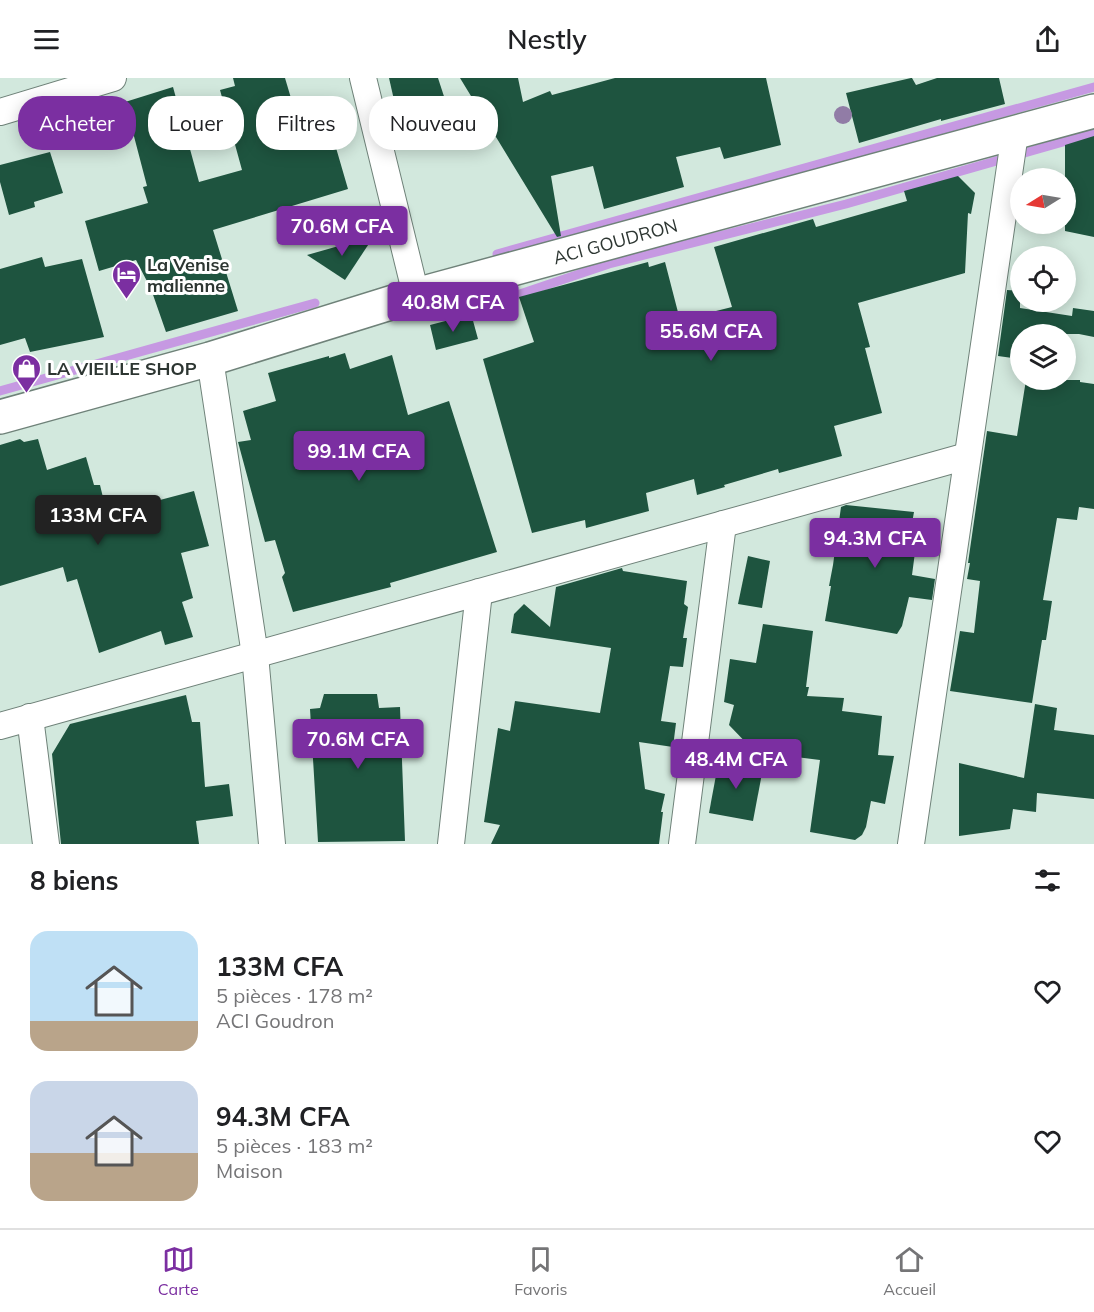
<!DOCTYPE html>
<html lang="fr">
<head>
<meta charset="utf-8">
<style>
  :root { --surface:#fff; --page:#f6f6f6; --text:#202124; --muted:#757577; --line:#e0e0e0; --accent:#7b2fa1 }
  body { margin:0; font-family:Mulish,sans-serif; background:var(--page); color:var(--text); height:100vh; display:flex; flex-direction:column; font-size:22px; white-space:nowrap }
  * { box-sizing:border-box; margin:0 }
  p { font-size:20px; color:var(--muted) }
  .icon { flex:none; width:33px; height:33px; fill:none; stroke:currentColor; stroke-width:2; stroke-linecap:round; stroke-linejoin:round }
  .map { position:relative; height:766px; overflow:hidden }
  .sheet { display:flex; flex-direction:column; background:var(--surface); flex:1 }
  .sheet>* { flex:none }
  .top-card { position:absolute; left:18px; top:18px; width:600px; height:54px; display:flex; gap:12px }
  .needle { width:39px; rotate:259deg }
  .controls { position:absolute; left:1010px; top:90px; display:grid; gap:12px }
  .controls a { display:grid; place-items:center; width:66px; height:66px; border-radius:50%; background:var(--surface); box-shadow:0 3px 15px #0003; font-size:30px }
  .price { position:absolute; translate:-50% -51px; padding:0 14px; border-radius:6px; background:var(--accent); color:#fff; font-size:20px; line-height:39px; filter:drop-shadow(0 2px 3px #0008) }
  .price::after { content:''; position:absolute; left:50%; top:36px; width:18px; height:14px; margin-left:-9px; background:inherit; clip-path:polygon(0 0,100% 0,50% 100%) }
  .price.selected { background:#222; color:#fff }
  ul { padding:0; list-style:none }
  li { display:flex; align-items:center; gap:18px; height:150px; padding:0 30px }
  li span { display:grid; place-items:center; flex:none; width:168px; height:120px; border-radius:18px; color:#555 }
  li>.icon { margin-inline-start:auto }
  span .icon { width:72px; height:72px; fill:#fffc; stroke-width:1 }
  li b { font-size:26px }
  h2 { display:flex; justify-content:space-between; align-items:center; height:72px; padding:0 30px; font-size:26px }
  .tag { padding:0 21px; border-radius:24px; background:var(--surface); box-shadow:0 3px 15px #0003; font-size:21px; line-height:54px }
  .tag.selected { background:var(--accent); color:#fff }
  header { display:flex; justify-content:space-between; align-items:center; height:78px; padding:0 30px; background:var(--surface); font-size:27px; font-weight:600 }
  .menu { display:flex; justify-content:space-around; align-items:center; height:84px; border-top:2px solid var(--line); background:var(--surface); font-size:16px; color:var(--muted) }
  .menu a { display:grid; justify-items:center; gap:3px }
  .menu .selected { color:var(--accent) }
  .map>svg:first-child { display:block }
</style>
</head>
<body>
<header><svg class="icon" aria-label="menu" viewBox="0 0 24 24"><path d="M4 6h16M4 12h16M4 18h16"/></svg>Nestly<svg class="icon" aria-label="share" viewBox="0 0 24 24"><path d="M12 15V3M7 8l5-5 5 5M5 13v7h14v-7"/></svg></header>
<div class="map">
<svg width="1094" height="766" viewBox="0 0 1094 766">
  <rect width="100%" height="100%" fill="#d2e8dd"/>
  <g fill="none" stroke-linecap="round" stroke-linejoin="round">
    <!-- stream -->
    <g stroke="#c699e2" stroke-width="9">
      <polyline points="497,176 1094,9"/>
      <polyline points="502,222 609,186 846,126 1094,55"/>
      <polyline points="0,313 315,225"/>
    </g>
  </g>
  <!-- building -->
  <g fill="#1e543f">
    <polygon points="233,0 285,0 304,64 332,56 348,111 213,152 238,233 166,254 151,211 136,182 99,193 85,143 148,125 143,109 147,108 125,24 173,9 199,104 242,92 220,12 235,8"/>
    <polygon points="389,0 438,0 452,43 402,57"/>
    <polygon points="460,0 518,0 523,24 550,13 552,17 615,0 766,0 781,67 724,81 720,69 676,79 684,109 604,131 593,88 551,98 561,158 557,159"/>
    <polygon points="911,0 912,0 916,7 937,0 999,0 1005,26 941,43 941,41 859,65 846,15"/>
    <polygon points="1094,58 1094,159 1065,153 1065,67"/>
    <polygon points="50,74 63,115 34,124 35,129 9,137 0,104 0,87"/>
    <polygon points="958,98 975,115 971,136 968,135 965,195 858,225 870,269 865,270 882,335 834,348 842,378 779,395 778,391 724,407 725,409 697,417 694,401 646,415 649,433 586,450 585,442 532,455 483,281 534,264 519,219 648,184 649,189 665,184 680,242 732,229 714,169 813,141 816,149 907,123 904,113"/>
    <polygon points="374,158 345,202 307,177"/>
    <polygon points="42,179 45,189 82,181 104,259 30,274 25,260 0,267 0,191"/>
    <polygon points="1007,212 1020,213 1020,230 1072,238 1073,230 1094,233 1094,259 1079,256 1020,256 1020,281 998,278"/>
    <polygon points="472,239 478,261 436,272 430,247 457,240 458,243"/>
    <polygon points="345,275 350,291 392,277 408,337 449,323 497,474 390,505 391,509 293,534 282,499 285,495 275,462 265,464 238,364 251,362 243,333 276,323 268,295 329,278 329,280"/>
    <polygon points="1026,302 1080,302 1080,304 1094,306 1094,431 1079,429 1077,442 1057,440 1043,522 1052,523 1046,562 1042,562 1032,625 950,613 960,553 974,555 980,503 967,501 970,485 968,485 987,353 1017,358"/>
    <polygon points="20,361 24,364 38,361 47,392 86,379 94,407 100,407 107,436 194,413 209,468 181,475 193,520 182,524 193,559 165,567 161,553 99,575 77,501 67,504 63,489 0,508 0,367"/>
    <polygon points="846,427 914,434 912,445 919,444 912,497 935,501 932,522 909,519 902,548 897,556 825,543 831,508 829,508 833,487 841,429"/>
    <polygon points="748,478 770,483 762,530 738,526"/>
    <polygon points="622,490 623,493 687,503 684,526 688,529 683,560 687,560 683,589 670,588 661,643 676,645 673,669 639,664 645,711 665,716 661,734 663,734 659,766 491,766 500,747 484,744 498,650 510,653 515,623 600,635 611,570 511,555 514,536 524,526 550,549 556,509"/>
    <polygon points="763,546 813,553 806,609 809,609 807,618 844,620 842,633 882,638 878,677 894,678 885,726 871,723 866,749 862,757 855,762 810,754 820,682 755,674 729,647 734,627 724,624 730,581 756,585"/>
    <polygon points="324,616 377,616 379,630 400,629 405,763 318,764 310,631 320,630"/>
    <polygon points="186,617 192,644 200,644 205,709 229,706 233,738 196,743 199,766 61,766 52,676 70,646"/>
    <polygon points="1035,626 1057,630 1054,652 1094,657 1094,721 1037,715 1036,734 1013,731 1010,751 959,758 959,685 1024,700"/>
    <polygon points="719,681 763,690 753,743 709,735"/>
  </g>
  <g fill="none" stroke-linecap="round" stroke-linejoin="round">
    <defs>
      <g id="street">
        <polyline points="363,0 416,217"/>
        <polyline points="0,34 113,0"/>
        <polyline points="210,281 255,577 272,766"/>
        <polyline points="30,639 46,766"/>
        <polyline points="0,648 967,378"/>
        <polyline points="451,766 479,514"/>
        <polyline points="682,766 723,446"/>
        <polyline points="911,766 1015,55"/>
      </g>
      <g id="secondary">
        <path id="s1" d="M0,339L210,281L416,217L1094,33"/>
      </g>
    </defs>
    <!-- street casing -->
    <use href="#street" stroke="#6f8279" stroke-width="28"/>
    <!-- secondary casing -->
    <use href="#secondary" stroke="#6f8279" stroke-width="36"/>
    <!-- street -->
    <use href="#street" stroke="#fff" stroke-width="26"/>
    <!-- secondary -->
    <use href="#secondary" stroke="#fff" stroke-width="33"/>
  </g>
  <!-- trees -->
  <circle fill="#917ca6" cx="843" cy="37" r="9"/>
  <!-- icons -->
  <defs>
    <symbol id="hotel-pin" viewBox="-11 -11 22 30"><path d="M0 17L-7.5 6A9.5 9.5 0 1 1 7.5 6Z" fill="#7b2fa1" stroke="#fff"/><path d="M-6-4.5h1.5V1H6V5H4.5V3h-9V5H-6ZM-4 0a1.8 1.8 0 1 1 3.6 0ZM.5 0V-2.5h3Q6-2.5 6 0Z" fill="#fff"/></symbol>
    <symbol id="shop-pin" viewBox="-11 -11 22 30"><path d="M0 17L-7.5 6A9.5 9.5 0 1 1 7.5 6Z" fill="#7b2fa1" stroke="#fff"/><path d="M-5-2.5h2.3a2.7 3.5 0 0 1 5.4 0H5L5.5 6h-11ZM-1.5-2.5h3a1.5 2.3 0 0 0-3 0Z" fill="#fff"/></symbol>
  </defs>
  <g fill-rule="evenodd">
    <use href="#hotel-pin" x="110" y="180" width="33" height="45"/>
    <use href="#shop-pin" x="10" y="274" width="33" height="45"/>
  </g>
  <g text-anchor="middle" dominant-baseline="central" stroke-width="6" stroke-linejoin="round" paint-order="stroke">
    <!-- street labels -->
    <g font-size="18" fill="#2d3632" stroke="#fff">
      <text stroke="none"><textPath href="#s1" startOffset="640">ACI GOUDRON</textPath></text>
    </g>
    <!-- poi labels -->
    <g font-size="18" font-weight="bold" fill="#2d3632" stroke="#fff" text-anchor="start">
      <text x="147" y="186">La Venise<tspan x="147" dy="21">malienne</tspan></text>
      <text x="47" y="290">LA VIEILLE SHOP</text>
    </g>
  </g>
</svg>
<div class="controls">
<a><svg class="needle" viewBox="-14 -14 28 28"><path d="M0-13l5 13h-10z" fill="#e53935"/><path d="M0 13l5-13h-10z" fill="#757577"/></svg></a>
<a><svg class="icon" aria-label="locate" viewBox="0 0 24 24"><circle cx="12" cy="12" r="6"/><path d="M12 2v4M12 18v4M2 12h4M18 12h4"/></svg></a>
<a><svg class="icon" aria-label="layers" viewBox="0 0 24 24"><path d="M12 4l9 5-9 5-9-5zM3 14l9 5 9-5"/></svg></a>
</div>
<b class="price" style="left:342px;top:179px">70.6M CFA</b>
<b class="price" style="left:453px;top:255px">40.8M CFA</b>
<b class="price" style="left:711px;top:284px">55.6M CFA</b>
<b class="price" style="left:359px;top:404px">99.1M CFA</b>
<b class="price selected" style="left:98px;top:468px">133M CFA</b>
<b class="price" style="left:875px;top:491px">94.3M CFA</b>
<b class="price" style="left:358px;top:692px">70.6M CFA</b>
<b class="price" style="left:736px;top:712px">48.4M CFA</b>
<div class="top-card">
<a class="tag selected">Acheter</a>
<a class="tag">Louer</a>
<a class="tag">Filtres</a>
<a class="tag">Nouveau</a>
</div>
</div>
<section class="sheet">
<h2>8 biens<svg class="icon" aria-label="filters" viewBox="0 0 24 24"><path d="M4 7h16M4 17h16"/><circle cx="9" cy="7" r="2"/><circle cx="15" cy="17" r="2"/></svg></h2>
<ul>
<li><span style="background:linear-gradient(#bfe0f5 75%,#b9a48a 0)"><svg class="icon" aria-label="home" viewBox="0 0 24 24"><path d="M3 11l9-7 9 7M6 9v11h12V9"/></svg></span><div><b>133M CFA</b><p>5 pièces · 178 m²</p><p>ACI Goudron</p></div><svg class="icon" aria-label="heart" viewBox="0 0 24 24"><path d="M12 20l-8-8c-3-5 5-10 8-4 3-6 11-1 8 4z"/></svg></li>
<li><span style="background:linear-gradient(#c9d6e8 60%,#b9a48a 0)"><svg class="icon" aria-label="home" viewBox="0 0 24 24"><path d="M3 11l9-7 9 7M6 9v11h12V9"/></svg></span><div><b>94.3M CFA</b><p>5 pièces · 183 m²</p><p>Maison</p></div><svg class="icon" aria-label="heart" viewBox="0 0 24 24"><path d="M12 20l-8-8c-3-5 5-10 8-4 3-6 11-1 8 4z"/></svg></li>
</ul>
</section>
<nav class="menu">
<a class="selected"><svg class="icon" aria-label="map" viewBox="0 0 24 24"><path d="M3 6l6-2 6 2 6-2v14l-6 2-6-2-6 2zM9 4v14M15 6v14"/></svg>Carte</a>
<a><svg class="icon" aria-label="saved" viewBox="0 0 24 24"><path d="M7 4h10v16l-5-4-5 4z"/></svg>Favoris</a>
<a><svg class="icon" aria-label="home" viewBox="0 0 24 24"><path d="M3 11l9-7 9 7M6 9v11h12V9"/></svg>Accueil</a>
</nav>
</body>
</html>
